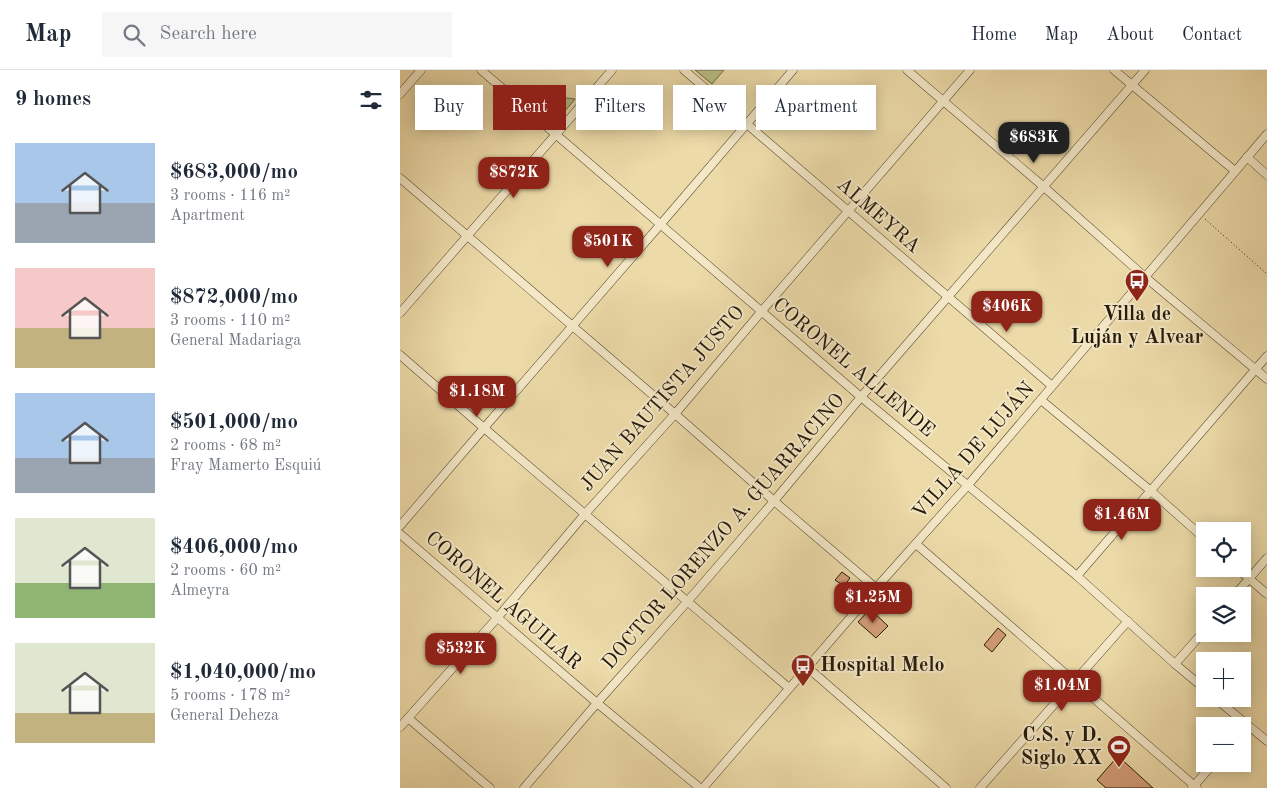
<!DOCTYPE html>
<html lang="en">
<head>
<meta charset="utf-8">
<style>
  :root { --surface:#fff; --page:#f6f6f7; --text:#1f2937; --muted:#747a83; --line:#e0e1e3; --accent:#8f2418 }
  body { margin:0; font-family:"Old Standard TT",serif; background:var(--page); color:var(--text); height:100vh; display:flex; flex-direction:column; font-size:19px; white-space:nowrap }
  * { box-sizing:border-box; margin:0 }
  p { font-size:16px; color:var(--muted) }
  .icon { flex:none; width:28px; height:28px; fill:none; stroke:currentColor; stroke-width:2; stroke-linecap:round; stroke-linejoin:round }
  .map { position:relative; flex:1; overflow:hidden }
  .panel { display:flex; flex-direction:column; background:var(--surface); width:400px }
  .panel>* { flex:none }
  .top-card { position:absolute; left:15px; top:15px; width:475px; height:45px; display:flex; gap:10px }
  .buttons { position:absolute; left:796px; top:452px; display:grid; gap:10px }
  .buttons a { display:grid; place-items:center; width:55px; height:55px; border-radius:0px; background:var(--surface); box-shadow:0 2px 12px #0003; font-size:25px }
  .price { position:absolute; translate:-50% -42px; padding:0 11px; border-radius:10px; background:var(--accent); color:#fff; font-size:16px; line-height:32px; filter:drop-shadow(0 1px 2px #0008) }
  .price::after { content:''; position:absolute; left:50%; top:30px; width:15px; height:11px; margin-left:-8px; background:inherit; clip-path:polygon(0 0,100% 0,50% 100%) }
  .price.on { background:#222; color:#fff }
  ul { padding:0; list-style:none }
  li { display:flex; align-items:center; gap:15px; height:125px; padding:0 15px }
  li span { display:grid; place-items:center; flex:none; width:140px; height:100px; border-radius:0px; color:#555 }
  li>.icon { margin-inline-start:auto }
  span .icon { width:60px; height:60px; fill:#fffc; stroke-width:1 }
  li b { font-size:21px }
  h2 { display:flex; justify-content:space-between; align-items:center; height:60px; padding:0 15px; font-size:21px }
  .tag { padding:0 18px; border-radius:0px; background:var(--surface); box-shadow:0 2px 12px #0003; font-size:18px; line-height:45px }
  .tag.on { background:var(--accent); color:#fff }
  header { display:flex; align-items:center; gap:30px; box-sizing:border-box; height:70px; padding:0 25px; background:var(--surface); border-bottom:1px solid var(--line) }
  header strong { font-size:24px }
  nav { display:flex; gap:28px; margin-inline-start:auto; font-size:18px }
  .search { width:350px; height:45px; background:var(--page); display:flex; align-items:center; gap:12px; box-sizing:border-box; padding:0 18px; border-radius:0px; color:var(--muted); font-size:19px }
  main { display:flex; flex:1; min-height:0 }
  .map>svg:first-child { display:block }
</style>
</head>
<body>
<header>
<strong>Map</strong>
<div class="search"><svg class="icon" aria-label="search" viewBox="0 0 24 24"><circle cx="10" cy="10" r="6"/><path d="M15 15l6 6"/></svg>Search here</div>
<nav><a>Home</a><a>Map</a><a>About</a><a>Contact</a></nav>
</header>
<main>
<section class="panel">
<h2>9 homes<svg class="icon" aria-label="filters" viewBox="0 0 24 24"><path d="M4 7h16M4 17h16"/><circle cx="9" cy="7" r="2"/><circle cx="15" cy="17" r="2"/></svg></h2>
<ul>
<li><span style="background:linear-gradient(#a9c7e8 60%,#9aa5b1 0)"><svg class="icon" aria-label="home" viewBox="0 0 24 24"><path d="M3 11l9-7 9 7M6 9v11h12V9"/></svg></span><div><b>$683,000/mo</b><p>3 rooms · 116 m²</p><p>Apartment</p></div></li>
<li><span style="background:linear-gradient(#f6c9c9 60%,#c2b280 0)"><svg class="icon" aria-label="home" viewBox="0 0 24 24"><path d="M3 11l9-7 9 7M6 9v11h12V9"/></svg></span><div><b>$872,000/mo</b><p>3 rooms · 110 m²</p><p>General Madariaga</p></div></li>
<li><span style="background:linear-gradient(#a9c7e8 65%,#9aa5b1 0)"><svg class="icon" aria-label="home" viewBox="0 0 24 24"><path d="M3 11l9-7 9 7M6 9v11h12V9"/></svg></span><div><b>$501,000/mo</b><p>2 rooms · 68 m²</p><p>Fray Mamerto Esquiú</p></div></li>
<li><span style="background:linear-gradient(#dfe7d0 65%,#8fb573 0)"><svg class="icon" aria-label="home" viewBox="0 0 24 24"><path d="M3 11l9-7 9 7M6 9v11h12V9"/></svg></span><div><b>$406,000/mo</b><p>2 rooms · 60 m²</p><p>Almeyra</p></div></li>
<li><span style="background:linear-gradient(#dfe7d0 70%,#c2b280 0)"><svg class="icon" aria-label="home" viewBox="0 0 24 24"><path d="M3 11l9-7 9 7M6 9v11h12V9"/></svg></span><div><b>$1,040,000/mo</b><p>5 rooms · 178 m²</p><p>General Deheza</p></div></li>
</ul>
</section>
<div class="map">
<svg width="867" height="718" viewBox="0 0 867 718">
  <rect width="100%" height="100%" fill="#ecdaa8"/>
  <filter id="stains"><feTurbulence type="fractalNoise" baseFrequency=".004" numOctaves="4"/><feColorMatrix values="0 0 0 0 .2 0 0 0 0 .09 0 0 0 0 .02 0 0 0 .5 -.17"/></filter>
  <radialGradient id="worn" r=".72"><stop offset=".6" stop-color="#630" stop-opacity="0"/><stop offset="1" stop-color="#630" stop-opacity=".3"/></radialGradient>
  <!-- green -->
  <g fill="#babe85" stroke="#706c48">
    <polygon points="295,0 324,0 312,14"/>
    <polygon points="118,22 175,29 154,54"/>
  </g>
  <!-- building -->
  <g fill="#d49e78" stroke="#251a0a">
    <polygon points="442,502 450,508 444,516 435,510"/>
    <polygon points="470,539 488,556 476,568 458,552"/>
    <polygon points="598,558 606,565 592,582 584,575"/>
    <polygon points="718,686 753,718 706,718 697,710"/>
  </g>
  <g fill="none" stroke-linecap="round" stroke-linejoin="round">
    <defs>
      <g id="street">
        <polyline points="81,0 461,327 677,506 775,594 805,619"/>
        <polyline points="284,0 652,316"/>
        <polyline points="507,0 644,117 745,207 867,309"/>
        <polyline points="714,0 835,101"/>
        <polyline points="0,24 21,0"/>
        <polyline points="847,87 867,105"/>
        <polyline points="0,108 275,344 374,431 476,518"/>
        <polyline points="0,243 212,0"/>
        <polyline points="0,285 84,358 389,618"/>
        <polyline points="641,330 751,421 805,469"/>
        <polyline points="0,456 84,358 260,155 393,0"/>
        <polyline points="0,464 197,633 300,718"/>
        <polyline points="516,474 797,718"/>
        <polyline points="838,499 867,524"/>
        <polyline points="677,506 867,286"/>
        <polyline points="834,526 867,488"/>
        <polyline points="775,594 805,560"/>
        <polyline points="407,597 546,718"/>
        <polyline points="816,629 867,671"/>
        <polyline points="8,648 90,718"/>
        <polyline points="0,657 98,547 185,444 275,344 361,242 570,0"/>
        <polyline points="124,718 197,633 287,532 374,431 461,327 745,0"/>
        <polyline points="303,718 476,518 568,415 867,64"/>
        <polyline points="580,718 728,551"/>
        <polyline points="792,718 813,694"/>
      </g>
    </defs>
    <!-- street casing -->
    <use href="#street" stroke="#574a32" stroke-width="9"/>
    <!-- path -->
    <polyline stroke="#251a0a" stroke-width="1" stroke-dasharray="1 2.5" stroke-linecap="butt" points="805,149 867,204"/>
    <!-- street -->
    <use href="#street" stroke="#f3e7c6" stroke-width="8"/>
  </g>
  <!-- icons -->
  <defs>
    <symbol id="bus-pin" viewBox="-11 -11 22 30"><path d="M0 17L-7.5 6A9.5 9.5 0 1 1 7.5 6Z" fill="#8f2418" stroke="#f3e7c6"/><path d="M-5-6H5V4H4V6H2V4H-2V6H-4V4H-5ZM-3.5-4V0h7V-4ZM-3.5 1.2v1.5H-2V1.2ZM2 1.2v1.5H3.5V1.2Z" fill="#fff"/></symbol>
    <symbol id="stadium-pin" viewBox="-11 -11 22 30"><path d="M0 17L-7.5 6A9.5 9.5 0 1 1 7.5 6Z" fill="#8f2418" stroke="#f3e7c6"/><path d="M0-5a6.5 5 0 1 0 0 10a6.5 5 0 1 0 0-10ZM-3.5-1.8h7v3.6h-7Z" fill="#fff"/></symbol>
  </defs>
  <g fill-rule="evenodd">
    <use href="#bus-pin" x="723" y="197" width="28" height="38"/>
    <use href="#bus-pin" x="389" y="582" width="28" height="38"/>
    <use href="#stadium-pin" x="705" y="663" width="28" height="38"/>
  </g>
  <g text-anchor="middle" dominant-baseline="central" stroke-width="4" stroke-linejoin="round" paint-order="stroke">
    <!-- street labels -->
    <g font-size="20" fill="#251a0a" stroke="#f3e7c6">
      <text transform="translate(478 146) rotate(41)">ALMEYRA</text>
      <text transform="translate(453 298) rotate(40)">CORONEL ALLENDE</text>
      <text transform="translate(263 329) rotate(-49)">JUAN BAUTISTA JUSTO</text>
      <text transform="translate(574 381) rotate(-49)">VILLA DE LUJÁN</text>
      <text transform="translate(324 462) rotate(-49)">DOCTOR LORENZO A. GUARRACINO</text>
      <text transform="translate(103 531) rotate(41)">CORONEL AGUILAR</text>
    </g>
    <!-- poi labels -->
    <g font-size="20" font-weight="bold" fill="#251a0a" stroke="#f3e7c6">
      <text x="737" y="245">Villa de<tspan x="737" dy="23">Luján y Alvear</tspan></text>
      <text x="420" y="596" text-anchor="start">Hospital Melo</text>
      <text x="702" y="666" text-anchor="end">C.S. y D.<tspan x="702" dy="23">Siglo XX</tspan></text>
    </g>
  </g>
  <rect width="100%" height="100%" filter="url(#stains)"/>
  <rect width="100%" height="100%" fill="url(#worn)"/>
</svg>
<div class="buttons">
<a><svg class="icon" aria-label="locate" viewBox="0 0 24 24"><circle cx="12" cy="12" r="6"/><path d="M12 2v4M12 18v4M2 12h4M18 12h4"/></svg></a>
<a><svg class="icon" aria-label="layers" viewBox="0 0 24 24"><path d="M12 4l9 5-9 5-9-5zM3 14l9 5 9-5"/></svg></a>
<a>+</a>
<a>−</a>
</div>
<b class="price on" style="left:634px;top:94px">$683K</b>
<b class="price" style="left:114px;top:129px">$872K</b>
<b class="price" style="left:208px;top:198px">$501K</b>
<b class="price" style="left:607px;top:263px">$406K</b>
<b class="price" style="left:77px;top:348px">$1.18M</b>
<b class="price" style="left:722px;top:471px">$1.46M</b>
<b class="price" style="left:473px;top:554px">$1.25M</b>
<b class="price" style="left:61px;top:605px">$532K</b>
<b class="price" style="left:662px;top:642px">$1.04M</b>
<div class="top-card">
<a class="tag">Buy</a>
<a class="tag on">Rent</a>
<a class="tag">Filters</a>
<a class="tag">New</a>
<a class="tag">Apartment</a>
</div>
</div>
</main>
</body>
</html>
